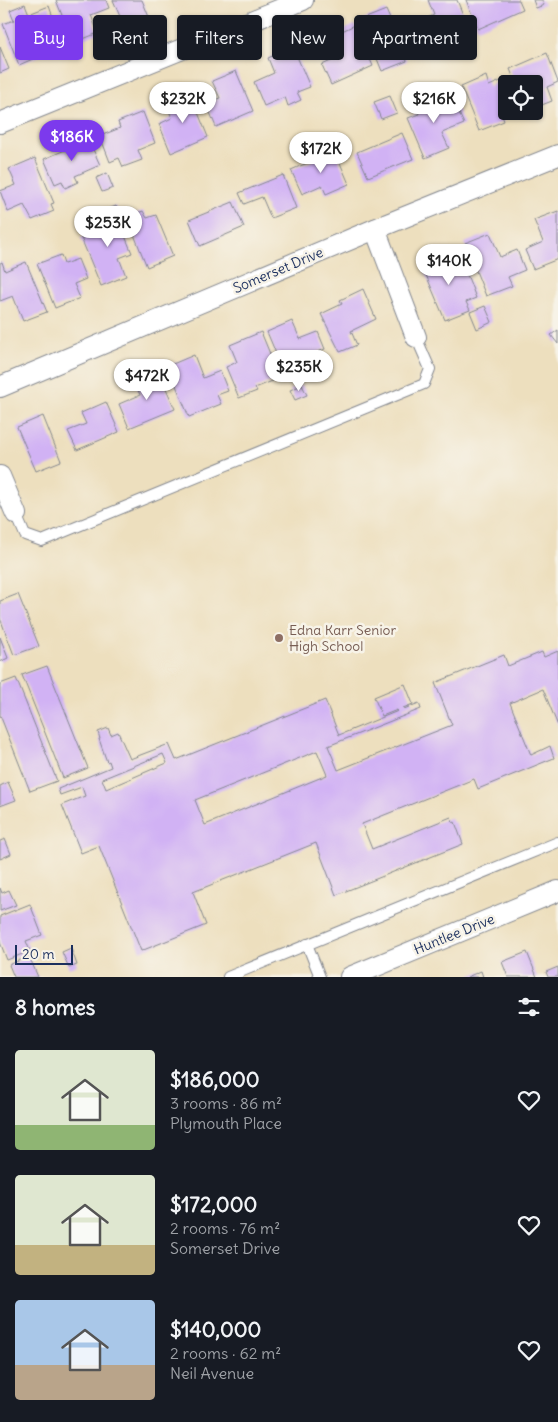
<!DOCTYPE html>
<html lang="en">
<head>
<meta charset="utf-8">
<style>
  :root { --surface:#171b24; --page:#242831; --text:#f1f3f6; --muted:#9ea1a6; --accent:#7c3aed }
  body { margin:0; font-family:Delius,sans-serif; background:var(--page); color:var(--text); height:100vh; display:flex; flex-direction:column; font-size:19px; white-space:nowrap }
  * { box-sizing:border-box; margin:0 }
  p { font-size:16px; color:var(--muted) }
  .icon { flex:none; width:28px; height:28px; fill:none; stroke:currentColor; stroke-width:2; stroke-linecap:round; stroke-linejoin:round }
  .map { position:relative; height:977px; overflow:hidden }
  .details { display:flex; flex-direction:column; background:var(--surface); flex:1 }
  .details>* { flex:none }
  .banner { position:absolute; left:15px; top:15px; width:529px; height:45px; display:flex; gap:10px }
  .buttons { position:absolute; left:498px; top:75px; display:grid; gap:10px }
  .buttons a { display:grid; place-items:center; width:45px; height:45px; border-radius:5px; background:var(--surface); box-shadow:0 1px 4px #0004; font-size:25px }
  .scale { position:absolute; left:15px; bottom:12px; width:58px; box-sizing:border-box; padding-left:5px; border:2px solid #1b2f5e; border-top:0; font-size:14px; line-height:18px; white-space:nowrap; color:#1b2f5e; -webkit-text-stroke:4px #f7f3e8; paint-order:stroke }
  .price { position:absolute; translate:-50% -42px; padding:0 11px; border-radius:18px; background:#fff; color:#222; font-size:16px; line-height:32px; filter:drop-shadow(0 1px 2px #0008) }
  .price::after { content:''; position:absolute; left:50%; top:30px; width:15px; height:11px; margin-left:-8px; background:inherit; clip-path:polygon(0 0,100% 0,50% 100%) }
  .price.selected { background:var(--accent); color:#fff }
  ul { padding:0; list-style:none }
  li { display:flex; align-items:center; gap:15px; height:125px; padding:0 15px }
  li span { display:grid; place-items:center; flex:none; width:140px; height:100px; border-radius:5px; color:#555 }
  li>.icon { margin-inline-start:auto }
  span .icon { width:60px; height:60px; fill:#fffc; stroke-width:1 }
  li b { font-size:21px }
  h2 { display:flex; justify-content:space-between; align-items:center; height:60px; padding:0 15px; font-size:21px }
  .tag { padding:0 18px; border-radius:5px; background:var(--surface); box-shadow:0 1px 4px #0004; font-size:18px; line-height:45px }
  .tag.selected { background:var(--accent); color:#fff }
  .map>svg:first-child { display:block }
</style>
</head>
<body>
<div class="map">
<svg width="558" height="977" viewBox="0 0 558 977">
  <rect width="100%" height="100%" fill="#f7f3e8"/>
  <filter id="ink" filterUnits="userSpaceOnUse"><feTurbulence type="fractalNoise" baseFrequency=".02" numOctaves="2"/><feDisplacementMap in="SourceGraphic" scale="10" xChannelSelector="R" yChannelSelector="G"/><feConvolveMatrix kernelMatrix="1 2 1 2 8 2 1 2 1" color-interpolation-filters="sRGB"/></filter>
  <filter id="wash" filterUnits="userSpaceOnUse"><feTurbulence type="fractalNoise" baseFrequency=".0096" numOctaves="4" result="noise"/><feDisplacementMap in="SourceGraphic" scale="20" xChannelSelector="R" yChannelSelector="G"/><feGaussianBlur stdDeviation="1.12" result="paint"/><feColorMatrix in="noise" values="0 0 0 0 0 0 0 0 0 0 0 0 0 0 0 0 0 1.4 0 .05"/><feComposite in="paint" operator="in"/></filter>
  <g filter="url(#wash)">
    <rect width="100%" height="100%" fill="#eddfbe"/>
    <g id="blocks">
      <!-- building -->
      <g fill="#d1b2f4" fill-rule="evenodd">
        <polygon points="56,0 106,0 109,8 91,15 98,33 73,43"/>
        <polygon points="113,0 142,0 149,17 124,26"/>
        <polygon points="428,0 457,0 470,32 445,43 441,35 425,42 417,22 434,15"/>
        <polygon points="466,0 519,0 523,9 478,29"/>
        <polygon points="533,0 542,0 544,5 536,8"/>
        <polygon points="25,4 29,14 49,6 58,31 38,39 44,54 19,65 3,24 14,20 10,10"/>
        <polygon points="386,10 396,33 413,25 421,45 403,52 407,61 382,71 361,20"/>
        <polygon points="355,25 373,66 331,85 322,65 340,57 331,36"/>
        <polygon points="0,47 9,69 0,73"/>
        <polygon points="293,47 310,87 297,92 301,100 288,106 285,97 264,106 254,82 274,73 268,58"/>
        <polygon points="547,53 558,82 547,87 552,101 534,108 534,84 516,84 510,69"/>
        <polygon points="236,71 253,111 216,127 206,103 220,98 212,81"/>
        <polygon points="486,76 489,86 503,80 506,89 506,103 499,107 504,121 479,131 461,87"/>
        <polygon points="190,93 208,137 171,153 159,124 172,118 166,103"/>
        <polygon points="439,94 443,104 453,100 464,124 442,133 449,148 425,158 408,118 419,114 415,105"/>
        <polygon points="390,96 397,113 381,119 374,102"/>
        <polygon points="143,112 155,143 138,150 142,160 123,167 119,158 110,162 100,136 120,128 118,122"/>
        <polygon points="402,133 413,159 368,177 357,152"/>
        <polygon points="87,136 100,165 75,176 78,182 65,188 62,181 55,184 44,159 65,150 63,146"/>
        <polygon points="335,151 349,184 326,194 322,185 302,194 291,170"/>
        <polygon points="35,158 54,203 51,204 54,211 32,220 24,205 8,212 0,191 16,185 9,169"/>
        <polygon points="107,173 113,188 102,192 96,178"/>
        <polygon points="283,175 296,208 271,218 262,197 244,204 239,193"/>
        <polygon points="233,202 244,227 200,246 189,220"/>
        <polygon points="116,206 125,230 123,231 132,253 119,258 126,276 101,286 81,238 107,227 101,212"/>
        <polygon points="143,211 147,218 156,215 173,256 147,267 127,217"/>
        <polygon points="558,211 558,259 533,269 525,250 543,242 534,220"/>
        <polygon points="490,233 500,257 517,250 525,270 508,277 512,286 486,296 474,266 465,270 461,262 471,258 465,243"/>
        <polygon points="446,252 456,276 466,272 476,298 466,302 470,310 445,320 421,263"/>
        <polygon points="61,255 64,264 78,259 86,279 74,284 80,298 55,308 37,264"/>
        <polygon points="2,262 5,271 26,262 47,312 23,321 13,296 0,301 0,263"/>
        <polygon points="363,289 376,319 351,331 357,345 340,352 321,314 342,304 340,300"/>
        <polygon points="485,306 492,322 477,329 470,312"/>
        <polygon points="292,321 300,339 318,332 325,349 306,357 310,367 286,377 267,332"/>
        <polygon points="558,330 558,344 551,335"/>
        <polygon points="261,332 280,378 255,388 257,391 239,398 226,367 237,362 230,345"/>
        <polygon points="194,355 203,378 220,371 228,391 217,395 221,404 189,417 168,366"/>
        <polygon points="158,370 175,409 129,428 119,404 140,395 134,380"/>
        <polygon points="302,385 307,395 295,400 290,390"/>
        <polygon points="106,402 119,432 77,450 68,431 86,424 81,413"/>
        <polygon points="43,416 61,461 36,471 17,427"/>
        <polygon points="18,594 39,646 14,655 0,618 0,601"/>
        <polygon points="0,637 8,658 0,662"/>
        <path d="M558,651V726L543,689L510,703L531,755L550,746L554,758L478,789L474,779L362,824L372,849L451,817L453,823L455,822L463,844L336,895L316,843L193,892L206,925L141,951L99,846L81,853L62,805L85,796L82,787L60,795L58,789L111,767L109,761L107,762L99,739H100L98,732L108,728L111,735L118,732L130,759L169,744L176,760L325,700L339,735L398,711L397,710L382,716L374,697L405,684L413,704L403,708L404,709L419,703L421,709L328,746L338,770L452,725L435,683L504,655L508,666L542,652L544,657ZM317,751L327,775L205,825L195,800ZM163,754L167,763L106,789L102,779Z"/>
        <polygon points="47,666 88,768 63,778 22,675"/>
        <polygon points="16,678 57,781 30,791 0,715 0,684"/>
        <polygon points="8,782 16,800 0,806 0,786"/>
        <polygon points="5,839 11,854 0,859 0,841"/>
        <polygon points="0,888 2,893 9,890 16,905 0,911"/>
        <polygon points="30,904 42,935 26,941 30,951 7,960 0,942 0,916"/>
        <polygon points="71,948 77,965 69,968 62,952"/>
        <polygon points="527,952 537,977 508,977 502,962"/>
        <polygon points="29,956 38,977 14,977 9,965"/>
        <polygon points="558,967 558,977 548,977 546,972"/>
        <polygon points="481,971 483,977 467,977"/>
      </g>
    </g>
  </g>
  <g filter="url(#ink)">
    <use href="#blocks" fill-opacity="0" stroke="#84878e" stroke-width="1"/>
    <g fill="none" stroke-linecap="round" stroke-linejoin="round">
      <defs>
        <g id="service">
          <polyline points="16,514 25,535 42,541 424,384 430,369 416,337"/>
          <polyline points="307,944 320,977"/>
          <polyline points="228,977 558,842"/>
        </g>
        <g id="minor">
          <polyline points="0,123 303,0"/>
          <polyline points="375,229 416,337"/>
          <polyline points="0,387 375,229 558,155"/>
          <polyline points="0,476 16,514"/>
          <polyline points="350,977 558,891"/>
        </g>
      </defs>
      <!-- service casing -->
      <use href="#service" stroke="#84878e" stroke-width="12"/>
      <!-- minor casing -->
      <use href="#minor" stroke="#84878e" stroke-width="22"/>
      <!-- service -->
      <use href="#service" stroke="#fff" stroke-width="10"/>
      <!-- minor -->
      <use href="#minor" stroke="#fff" stroke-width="20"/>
    </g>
  </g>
  <!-- markers -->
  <circle fill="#8d6e63" stroke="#f7f3e8" stroke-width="2" cx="279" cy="638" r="5"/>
  <g text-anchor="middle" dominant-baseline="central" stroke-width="5" stroke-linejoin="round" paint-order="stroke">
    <!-- street labels -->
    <g font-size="14" fill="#1b2f5e" stroke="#f7f3e8">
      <text transform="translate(278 270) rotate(-23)">Somerset Drive</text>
      <text transform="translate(454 934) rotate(-22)">Huntlee Drive</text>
    </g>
    <!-- education labels -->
    <g font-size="14" fill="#785e54" stroke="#f7f3e8" text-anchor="start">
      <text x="289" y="630">Edna Karr Senior<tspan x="289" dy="16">High School</tspan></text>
    </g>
  </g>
</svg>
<div class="buttons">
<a><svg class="icon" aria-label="locate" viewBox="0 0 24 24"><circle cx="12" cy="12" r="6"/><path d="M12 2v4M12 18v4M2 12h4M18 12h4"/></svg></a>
</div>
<div class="scale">20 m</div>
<b class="price" style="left:183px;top:124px">$232K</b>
<b class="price" style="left:434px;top:124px">$216K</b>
<b class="price selected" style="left:72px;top:162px">$186K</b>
<b class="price" style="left:321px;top:174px">$172K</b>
<b class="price" style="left:108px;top:248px">$253K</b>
<b class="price" style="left:449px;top:286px">$140K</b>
<b class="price" style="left:299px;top:392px">$235K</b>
<b class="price" style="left:147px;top:401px">$472K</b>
<div class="banner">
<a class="tag selected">Buy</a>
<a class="tag">Rent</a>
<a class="tag">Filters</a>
<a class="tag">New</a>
<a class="tag">Apartment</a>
</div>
</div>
<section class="details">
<h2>8 homes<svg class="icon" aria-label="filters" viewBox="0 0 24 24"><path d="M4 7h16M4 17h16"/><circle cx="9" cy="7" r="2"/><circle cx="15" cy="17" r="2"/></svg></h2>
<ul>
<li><span style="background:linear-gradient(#dfe7d0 75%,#8fb573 0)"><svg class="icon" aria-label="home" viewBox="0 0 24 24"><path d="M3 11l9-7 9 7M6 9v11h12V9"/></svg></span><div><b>$186,000</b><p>3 rooms · 86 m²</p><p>Plymouth Place</p></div><svg class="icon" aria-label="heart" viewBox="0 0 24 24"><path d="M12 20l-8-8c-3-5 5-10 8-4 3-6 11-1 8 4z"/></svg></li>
<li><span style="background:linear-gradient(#dfe7d0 70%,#c2b280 0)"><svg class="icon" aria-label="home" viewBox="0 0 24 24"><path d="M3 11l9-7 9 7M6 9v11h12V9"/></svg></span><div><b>$172,000</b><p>2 rooms · 76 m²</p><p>Somerset Drive</p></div><svg class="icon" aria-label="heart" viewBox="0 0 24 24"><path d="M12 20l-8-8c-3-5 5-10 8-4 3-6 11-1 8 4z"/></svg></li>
<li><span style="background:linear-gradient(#a9c7e8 65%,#b9a48a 0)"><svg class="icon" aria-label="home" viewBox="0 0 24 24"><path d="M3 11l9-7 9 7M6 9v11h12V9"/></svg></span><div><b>$140,000</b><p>2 rooms · 62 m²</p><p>Neil Avenue</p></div><svg class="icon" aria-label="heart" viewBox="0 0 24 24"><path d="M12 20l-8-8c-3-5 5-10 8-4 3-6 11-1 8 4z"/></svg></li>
</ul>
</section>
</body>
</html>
